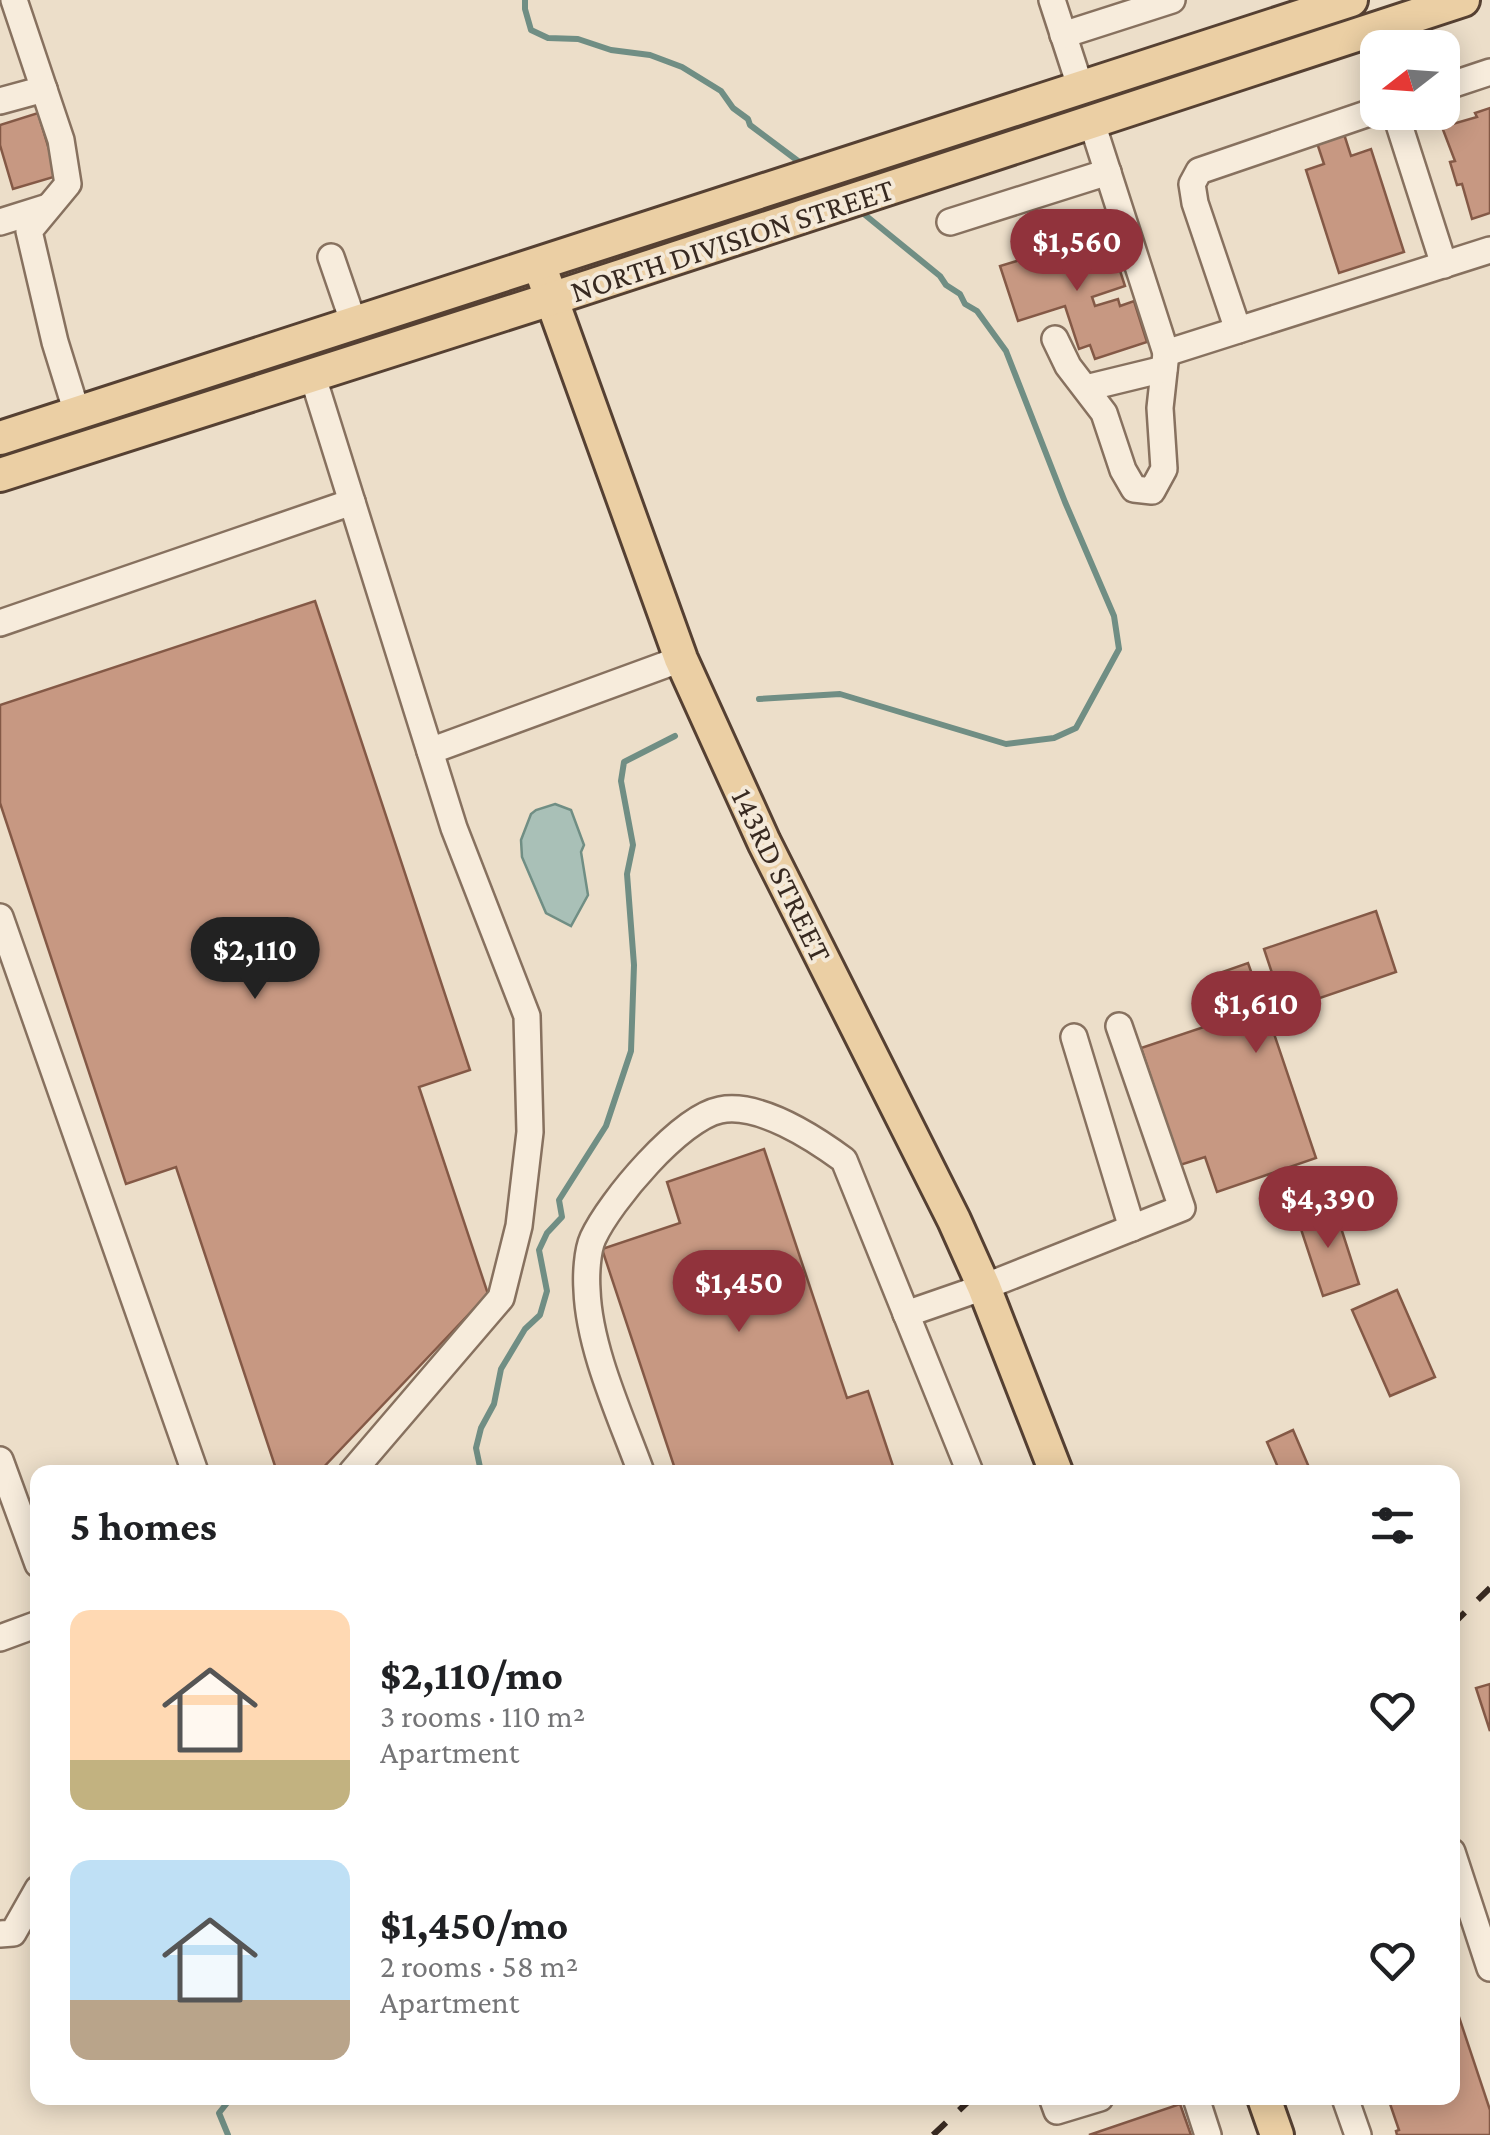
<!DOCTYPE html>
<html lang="en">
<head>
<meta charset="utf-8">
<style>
  :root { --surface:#fff; --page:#f2f2f2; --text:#202124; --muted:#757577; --accent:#91333c }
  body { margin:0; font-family:"Crimson Pro",serif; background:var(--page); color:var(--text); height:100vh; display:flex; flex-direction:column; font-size:38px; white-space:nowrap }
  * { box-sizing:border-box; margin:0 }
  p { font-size:32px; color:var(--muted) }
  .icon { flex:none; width:55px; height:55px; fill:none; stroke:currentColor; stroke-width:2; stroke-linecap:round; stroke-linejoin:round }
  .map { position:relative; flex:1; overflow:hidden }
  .drawer { position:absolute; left:30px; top:1465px; width:1430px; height:640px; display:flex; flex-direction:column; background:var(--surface); border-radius:20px; box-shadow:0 5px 25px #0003 }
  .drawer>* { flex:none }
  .needle { width:65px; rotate:253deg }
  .controls { position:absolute; left:1360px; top:30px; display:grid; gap:20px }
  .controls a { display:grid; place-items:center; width:100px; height:100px; border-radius:20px; background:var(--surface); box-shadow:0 5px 25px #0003; font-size:50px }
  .price { position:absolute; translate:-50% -85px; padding:0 22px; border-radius:35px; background:var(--accent); color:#fff; font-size:32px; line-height:65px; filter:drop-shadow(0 2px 5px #0008) }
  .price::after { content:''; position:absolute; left:50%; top:60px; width:30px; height:22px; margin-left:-15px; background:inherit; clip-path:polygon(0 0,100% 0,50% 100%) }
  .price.active { background:#222; color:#fff }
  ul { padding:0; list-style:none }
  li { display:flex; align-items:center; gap:30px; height:250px; padding:0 40px }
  li span { display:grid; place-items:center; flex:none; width:280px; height:200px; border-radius:20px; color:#555 }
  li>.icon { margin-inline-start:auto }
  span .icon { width:120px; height:120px; fill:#fffc; stroke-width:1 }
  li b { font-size:42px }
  h2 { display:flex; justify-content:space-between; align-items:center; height:120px; padding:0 40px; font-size:42px }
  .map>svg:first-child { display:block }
</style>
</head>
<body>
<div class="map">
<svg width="1490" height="2135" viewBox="0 0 1490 2135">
  <rect width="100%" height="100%" fill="#ecdec9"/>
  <!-- water -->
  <polygon fill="#a9c0b7" stroke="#708e84" stroke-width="2.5" points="555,804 571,810 584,845 581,852 588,895 571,926 546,913 522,857 521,840 531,814 536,810"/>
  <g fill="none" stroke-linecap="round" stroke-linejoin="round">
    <!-- stream -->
    <g stroke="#708e84" stroke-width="6">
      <polyline points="525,0 525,9 531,30 548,38 578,39 611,50 650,55 682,67 721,91 733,108 748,119 750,125 802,164"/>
      <polyline points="759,699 840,694 1006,744 1054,738 1076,728 1119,649 1114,616 1065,502 1006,351 977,311 965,304 960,294 946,285 940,276 859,210"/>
      <polyline points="481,1472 476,1448 481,1428 494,1404 501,1369 525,1329 540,1315 547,1291 539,1250 547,1233 562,1217 559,1200 606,1126 631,1051 634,965 627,874 633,845 621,781 624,762 675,736"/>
      <polyline points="228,2135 219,2113 231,2098"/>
    </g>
  </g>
  <!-- building -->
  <g fill="#c79882" stroke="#845946" stroke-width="2.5">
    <polygon points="1490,108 1490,213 1472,219 1462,184 1457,185 1450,162 1455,161 1442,127 1477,117 1475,113"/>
    <polygon points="38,113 57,176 13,189 0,145 0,125"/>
    <polygon points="1343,131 1351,156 1371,149 1404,252 1339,273 1306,170 1324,164 1316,140"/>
    <polygon points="1108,234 1125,286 1092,297 1095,306 1118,299 1120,306 1134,301 1147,342 1095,359 1090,345 1079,349 1065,306 1018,321 1000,266"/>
    <polygon points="315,601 470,1070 419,1087 488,1294 319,1472 277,1472 176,1167 126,1184 0,803 0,705"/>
    <polygon points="1376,911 1396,972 1285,1010 1283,1003 1266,1010 1316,1158 1217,1192 1205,1157 1180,1165 1141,1048 1222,1021 1208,977 1248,963 1257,988 1275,982 1264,949"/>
    <polygon points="764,1149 847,1398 868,1391 895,1472 676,1472 602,1249 680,1223 667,1182"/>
    <polygon points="1334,1206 1359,1284 1323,1296 1297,1217"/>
    <polygon points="1397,1290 1435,1377 1390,1396 1352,1310"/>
    <polygon points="1293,1430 1311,1472 1280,1472 1267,1442"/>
    <polygon points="1490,1684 1490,1731 1476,1688"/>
    <polygon points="1452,1996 1490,2110 1490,2135 1397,2135 1396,2131 1399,2130 1388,2098 1452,2098"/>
    <polygon points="1180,2104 1191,2135 1089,2135"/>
  </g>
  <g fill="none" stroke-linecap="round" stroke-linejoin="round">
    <defs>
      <g id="minor">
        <polyline points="14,0 61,140 68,184 29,231 55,342 77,413"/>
        <polyline points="1052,0 1081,89"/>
        <polyline points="1063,35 1172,0"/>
        <polyline points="1442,88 1490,72"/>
        <polyline points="0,101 44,89"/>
        <polyline points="1395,112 1444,265"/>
        <polyline points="1092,123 1166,353 1490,250"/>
        <polyline points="0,222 48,207"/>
        <polyline points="950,222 1108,172"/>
        <polyline points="331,257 354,324"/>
        <polyline points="1238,330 1195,203 1192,184 1199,171 1378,110"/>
        <polyline points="1055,339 1068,366 1104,413 1123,470 1134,489 1152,491 1164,469 1160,408 1166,353"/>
        <polyline points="312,374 454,828 527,1016 530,1132 519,1226 501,1298 352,1472"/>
        <polyline points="1086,388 1164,369"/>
        <polyline points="0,623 352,502"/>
        <polyline points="430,751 681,659"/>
        <polyline points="0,917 195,1472"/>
        <polyline points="1074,1037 1132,1228"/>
        <polyline points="906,1314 984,1287 1182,1208 1119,1026"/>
        <polyline points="0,1460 38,1564"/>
        <path d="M641,1472C621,1417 589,1349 587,1290C586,1276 587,1251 593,1238C610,1201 680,1118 720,1110C759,1102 814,1138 844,1160L970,1472"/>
        <polyline points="0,1638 38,1624"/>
        <polyline points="1452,1852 1490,1968"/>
        <polyline points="0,1934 13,1933 38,1889"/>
        <polyline points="1055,2098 1053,2100 1057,2111 1100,2098"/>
        <polyline points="1196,2098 1208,2135"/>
        <polyline points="1345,2098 1358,2135"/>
      </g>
      <g id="major">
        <polyline points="544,278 681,659 764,842 954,1220 984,1287 1056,1472"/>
        <polyline points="0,438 1351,0"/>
        <polyline points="0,475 551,299 1463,0"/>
        <polyline points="1264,2098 1277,2135"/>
      </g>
    </defs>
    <!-- minor casing -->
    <use href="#minor" stroke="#87715f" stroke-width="30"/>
    <!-- major casing -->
    <use href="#major" stroke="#554032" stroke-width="38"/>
    <!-- minor -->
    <use href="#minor" stroke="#f7ecdc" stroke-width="25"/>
    <!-- major -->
    <use href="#major" stroke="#ebcfa4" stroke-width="32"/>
    <!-- rail -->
    <g stroke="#382a21" stroke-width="6" stroke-dasharray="18 18" stroke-linecap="butt">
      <polyline points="1452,1625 1490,1588"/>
      <polyline points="933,2135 972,2098"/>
    </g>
  </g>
  <g text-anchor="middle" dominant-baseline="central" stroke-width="8" stroke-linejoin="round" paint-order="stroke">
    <!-- street labels -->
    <g font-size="32" fill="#382a21" stroke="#f4e9d8">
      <text transform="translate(732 240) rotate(-18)">NORTH DIVISION STREET</text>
      <text transform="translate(782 875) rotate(64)">143RD STREET</text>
    </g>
  </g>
</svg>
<div class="controls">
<a><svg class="needle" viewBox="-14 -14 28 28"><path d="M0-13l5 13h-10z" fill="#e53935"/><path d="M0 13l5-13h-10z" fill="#757577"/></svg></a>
</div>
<b class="price" style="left:1077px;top:294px">$1,560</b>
<b class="price active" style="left:255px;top:1002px">$2,110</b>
<b class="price" style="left:1256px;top:1056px">$1,610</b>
<b class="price" style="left:1328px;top:1251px">$4,390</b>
<b class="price" style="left:739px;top:1335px">$1,450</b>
<section class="drawer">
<h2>5 homes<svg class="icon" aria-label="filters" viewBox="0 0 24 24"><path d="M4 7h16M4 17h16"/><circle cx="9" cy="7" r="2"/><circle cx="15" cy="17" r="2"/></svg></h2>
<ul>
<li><span style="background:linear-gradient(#ffd9b3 75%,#c2b280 0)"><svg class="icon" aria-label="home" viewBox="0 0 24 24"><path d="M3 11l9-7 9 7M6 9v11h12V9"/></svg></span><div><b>$2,110/mo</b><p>3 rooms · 110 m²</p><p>Apartment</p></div><svg class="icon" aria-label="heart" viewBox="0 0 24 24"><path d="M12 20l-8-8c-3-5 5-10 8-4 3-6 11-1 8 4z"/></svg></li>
<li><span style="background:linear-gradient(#bfe0f5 70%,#b9a48a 0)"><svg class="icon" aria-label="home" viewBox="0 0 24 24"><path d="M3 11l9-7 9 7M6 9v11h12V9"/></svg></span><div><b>$1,450/mo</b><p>2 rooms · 58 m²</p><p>Apartment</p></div><svg class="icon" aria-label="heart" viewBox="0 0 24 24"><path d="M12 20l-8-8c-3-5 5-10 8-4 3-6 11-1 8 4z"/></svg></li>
</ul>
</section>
</div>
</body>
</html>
